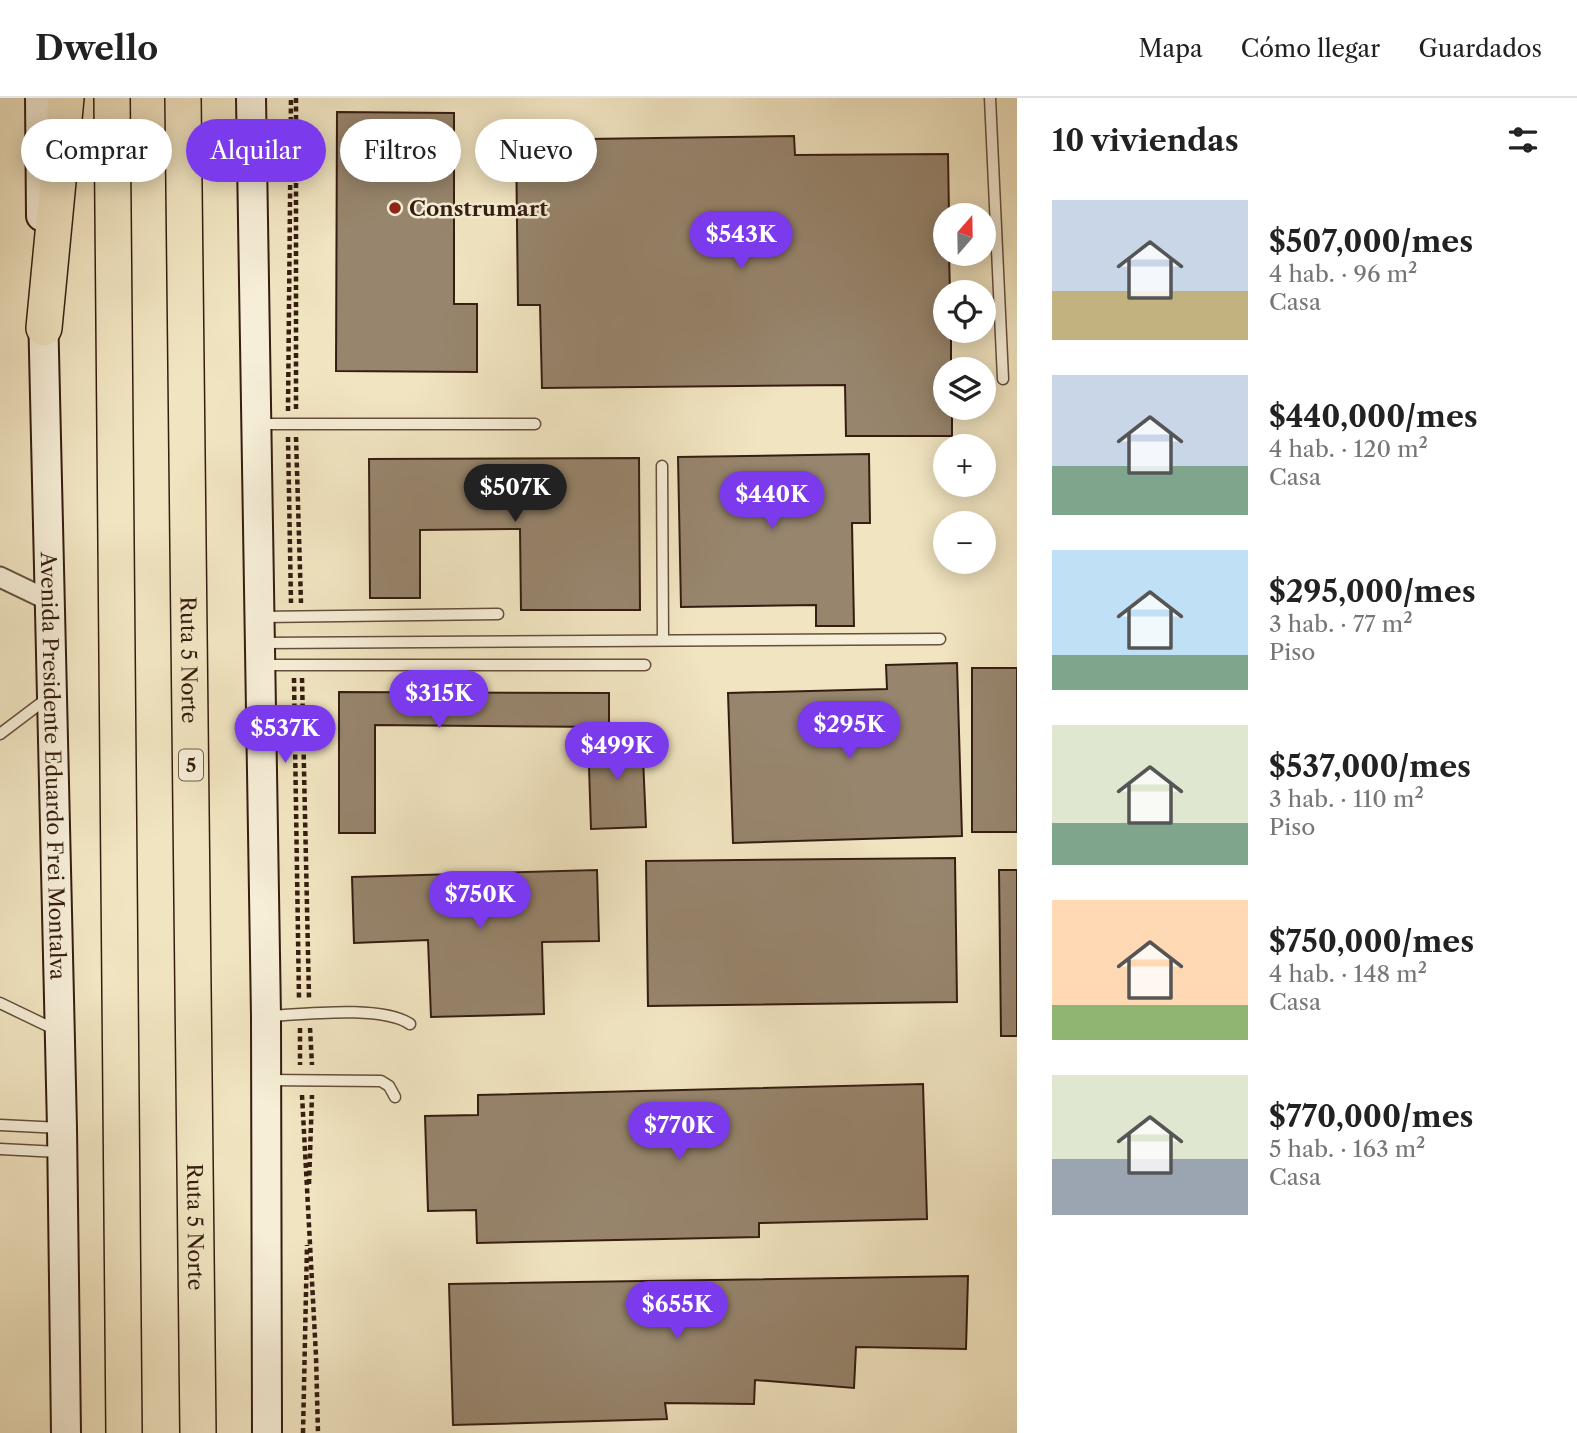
<!DOCTYPE html>
<html lang="es">
<head>
<meta charset="utf-8">
<style>
  :root { --surface:#fff; --page:#f6f6f6; --text:#222; --muted:#767676; --line:#e0e0e0; --accent:#7c3aed }
  body { margin:0; font-family:"Libre Caslon Text",serif; background:var(--page); color:var(--text); height:100vh; display:flex; flex-direction:column; font-size:26px; white-space:nowrap }
  * { box-sizing:border-box; margin:0 }
  p { font-size:23px; color:var(--muted) }
  .icon { flex:none; width:38px; height:38px; fill:none; stroke:currentColor; stroke-width:2; stroke-linecap:round; stroke-linejoin:round }
  .map { position:relative; flex:1; overflow:hidden }
  .side { display:flex; flex-direction:column; background:var(--surface); width:560px }
  .side>* { flex:none }
  .hud { position:absolute; left:21px; top:21px; width:665px; height:63px; display:flex; gap:14px }
  .needle { width:46px; rotate:20deg }
  .tools { position:absolute; left:933px; top:105px; display:grid; gap:14px }
  .tools a { display:grid; place-items:center; width:63px; height:63px; border-radius:50%; background:var(--surface); box-shadow:0 4px 18px #0003; font-size:35px }
  .price { position:absolute; translate:-50% -60px; padding:0 16px; border-radius:24px; background:var(--accent); color:#fff; font-size:23px; line-height:46px; filter:drop-shadow(0 2px 4px #0008) }
  .price::after { content:''; position:absolute; left:50%; top:42px; width:21px; height:16px; margin-left:-10px; background:inherit; clip-path:polygon(0 0,100% 0,50% 100%) }
  .price.current { background:#222; color:#fff }
  ul { padding:0; list-style:none }
  li { display:flex; align-items:center; gap:21px; height:175px; padding:0 35px }
  li span { display:grid; place-items:center; flex:none; width:196px; height:140px; border-radius:0px; color:#555 }
  li>.icon { margin-inline-start:auto }
  span .icon { width:84px; height:84px; fill:#fffc; stroke-width:1 }
  li b { font-size:30px }
  h2 { display:flex; justify-content:space-between; align-items:center; height:84px; padding:0 35px; font-size:30px }
  .chip { padding:0 24px; border-radius:32px; background:var(--surface); box-shadow:0 4px 18px #0003; font-size:24px; line-height:63px }
  .chip.current { background:var(--accent); color:#fff }
  header { display:flex; align-items:center; gap:42px; box-sizing:border-box; height:98px; padding:0 35px; background:var(--surface); border-bottom:2px solid var(--line) }
  header strong { font-size:33px }
  nav { display:flex; gap:38px; margin-inline-start:auto; font-size:24px }
  main { display:flex; flex:1; min-height:0 }
  .map>svg:first-child { display:block }
</style>
</head>
<body>
<header>
<strong>Dwello</strong>
<nav><a>Mapa</a><a>Cómo llegar</a><a>Guardados</a></nav>
</header>
<main>
<div class="map">
<svg width="1017" height="1335" viewBox="0 0 1017 1335">
  <rect width="100%" height="100%" fill="#f1e5c1"/>
  <filter id="stains"><feTurbulence type="fractalNoise" baseFrequency=".00286" numOctaves="4"/><feColorMatrix values="0 0 0 0 .2 0 0 0 0 .09 0 0 0 0 .02 0 0 0 .5 -.17"/></filter>
  <radialGradient id="worn" r=".72"><stop offset=".6" stop-color="#630" stop-opacity="0"/><stop offset="1" stop-color="#630" stop-opacity=".3"/></radialGradient>
  <!-- building -->
  <g fill="#97856d" stroke="#361d11" stroke-width="2">
    <polygon points="337,14 454,15 454,206 477,206 477,274 336,273"/>
    <polygon points="794,38 795,57 948,56 949,117 945,117 945,156 949,156 950,194 945,194 945,233 951,233 951,271 945,271 945,310 952,310 952,338 846,338 845,287 542,290 540,207 518,207 516,42"/>
    <polygon points="869,356 870,425 852,425 854,528 816,528 816,507 681,509 678,359"/>
    <polygon points="639,360 640,512 521,512 520,431 420,432 420,500 370,500 369,361"/>
    <polygon points="957,565 962,738 733,745 728,595 887,591 886,567"/>
    <rect x="972" y="570" width="45" height="164"/>
    <polygon points="339,594 609,595 609,629 375,627 375,735 339,735"/>
    <polygon points="642,636 646,729 591,731 588,638"/>
    <polygon points="955,760 957,904 648,908 646,763"/>
    <polygon points="597,772 599,843 542,844 544,916 431,919 428,842 354,845 352,779"/>
    <polygon points="999,772 1017,772 1017,938 1001,938"/>
    <polygon points="923,986 927,1121 759,1125 759,1139 477,1145 476,1112 428,1113 425,1018 478,1017 478,997"/>
    <polygon points="968,1178 966,1251 856,1249 854,1290 755,1282 754,1306 665,1305 667,1321 453,1327 449,1186"/>
  </g>
  <g fill="none" stroke-linecap="round" stroke-linejoin="round">
    <defs>
      <g id="service">
        <polyline points="990,0 1003,281"/>
        <polyline points="259,326 535,326"/>
        <polyline points="662,368 663,542"/>
        <polyline points="262,519 498,516"/>
        <polyline points="262,545 940,541"/>
        <polyline points="263,567 645,567"/>
        <polyline points="0,636 49,599"/>
        <polyline points="0,905 56,932"/>
        <path d="M270,918C306,916 382,907 410,926"/>
        <polyline points="267,982 381,983 389,988 395,999"/>
        <polyline points="0,1027 61,1030"/>
        <polyline points="0,1051 59,1054"/>
      </g>
      <polyline id="minor" points="0,479 50,503"/>
      <g id="secondary">
        <polyline points="40,0 41,118"/>
        <polyline points="251,0 266,918 267,1335"/>
        <path id="s1" d="M43,211L62,1030L66,1335"/>
      </g>
      <g id="motorway">
        <polyline points="112,0 124,1335"/>
        <path id="s2" d="M183,0L198,1335"/>
        <polyline points="44,230 66,0"/>
      </g>
    </defs>
    <!-- service casing -->
    <use href="#service" stroke="#654f3d" stroke-width="13"/>
    <!-- minor casing -->
    <use href="#minor" stroke="#654f3d" stroke-width="23"/>
    <!-- secondary casing -->
    <use href="#secondary" stroke="#361d11" stroke-width="32"/>
    <!-- motorway casing -->
    <use href="#motorway" stroke="#361d11" stroke-width="38"/>
    <!-- path -->
    <g stroke="#361d11" stroke-width="4.5" stroke-dasharray="5 3.5" stroke-linecap="butt">
      <polyline points="296,0 296,313"/>
      <polyline points="288,313 291,0"/>
      <polyline points="288,339 291,505"/>
      <polyline points="296,339 301,505"/>
      <polyline points="294,580 299,901"/>
      <polyline points="302,580 309,900"/>
      <polyline points="300,930 300,967"/>
      <polyline points="310,930 312,967"/>
      <polyline points="302,997 316,1258 318,1335"/>
      <polyline points="309,1086 312,997"/>
      <polyline points="303,1335 307,1147"/>
    </g>
    <!-- service -->
    <use href="#service" stroke="#f6eed7" stroke-width="10"/>
    <!-- minor -->
    <use href="#minor" stroke="#f6eed7" stroke-width="19"/>
    <!-- secondary -->
    <use href="#secondary" stroke="#f6eed7" stroke-width="28"/>
    <!-- motorway -->
    <use href="#motorway" stroke="#f1e5c1" stroke-width="35"/>
  </g>
  <!-- markers -->
  <circle fill="#8f2418" stroke="#f6eed7" stroke-width="2.5" cx="395" cy="110" r="7"/>
  <g text-anchor="middle" dominant-baseline="central" stroke-width="5" stroke-linejoin="round" paint-order="stroke">
    <!-- shield labels -->
    <rect fill="#f6eed7" stroke="#705c4c" stroke-width="2" x="179" y="651.5" width="24" height="31" rx="5"/>
    <g font-size="19" font-weight="bold" fill="#361d11">
      <text x="191" y="667">5</text>
    </g>
    <!-- poi labels -->
    <g font-size="21" font-weight="bold" fill="#361d11" stroke="#f6eed7" text-anchor="start">
      <text x="409" y="110">Construmart</text>
    </g>
    <!-- street labels -->
    <g font-size="21" fill="#361d11" stroke="#f6eed7">
      <text stroke="none"><textPath href="#s2" startOffset="562">Ruta 5 Norte</textPath></text>
      <text stroke="none"><textPath href="#s1" startOffset="457">Avenida Presidente Eduardo Frei Montalva</textPath></text>
      <text stroke="none"><textPath href="#s2" startOffset="1129">Ruta 5 Norte</textPath></text>
    </g>
  </g>
  <rect width="100%" height="100%" filter="url(#stains)"/>
  <rect width="100%" height="100%" fill="url(#worn)"/>
</svg>
<div class="tools">
<a><svg class="needle" viewBox="-14 -14 28 28"><path d="M0-13l5 13h-10z" fill="#e53935"/><path d="M0 13l5-13h-10z" fill="#767676"/></svg></a>
<a><svg class="icon" aria-label="locate" viewBox="0 0 24 24"><circle cx="12" cy="12" r="6"/><path d="M12 2v4M12 18v4M2 12h4M18 12h4"/></svg></a>
<a><svg class="icon" aria-label="layers" viewBox="0 0 24 24"><path d="M12 4l9 5-9 5-9-5zM3 14l9 5 9-5"/></svg></a>
<a>+</a>
<a>−</a>
</div>
<b class="price" style="left:741px;top:173px">$543K</b>
<b class="price current" style="left:515px;top:426px">$507K</b>
<b class="price" style="left:772px;top:433px">$440K</b>
<b class="price" style="left:439px;top:632px">$315K</b>
<b class="price" style="left:849px;top:663px">$295K</b>
<b class="price" style="left:285px;top:667px">$537K</b>
<b class="price" style="left:617px;top:684px">$499K</b>
<b class="price" style="left:480px;top:833px">$750K</b>
<b class="price" style="left:679px;top:1064px">$770K</b>
<b class="price" style="left:677px;top:1243px">$655K</b>
<div class="hud">
<a class="chip">Comprar</a>
<a class="chip current">Alquilar</a>
<a class="chip">Filtros</a>
<a class="chip">Nuevo</a>
</div>
</div>
<section class="side">
<h2>10 viviendas<svg class="icon" aria-label="filters" viewBox="0 0 24 24"><path d="M4 7h16M4 17h16"/><circle cx="9" cy="7" r="2"/><circle cx="15" cy="17" r="2"/></svg></h2>
<ul>
<li><span style="background:linear-gradient(#c9d6e8 65%,#c2b280 0)"><svg class="icon" aria-label="home" viewBox="0 0 24 24"><path d="M3 11l9-7 9 7M6 9v11h12V9"/></svg></span><div><b>$507,000/mes</b><p>4 hab. · 96 m²</p><p>Casa</p></div></li>
<li><span style="background:linear-gradient(#c9d6e8 65%,#7fa58c 0)"><svg class="icon" aria-label="home" viewBox="0 0 24 24"><path d="M3 11l9-7 9 7M6 9v11h12V9"/></svg></span><div><b>$440,000/mes</b><p>4 hab. · 120 m²</p><p>Casa</p></div></li>
<li><span style="background:linear-gradient(#bfe0f5 75%,#7fa58c 0)"><svg class="icon" aria-label="home" viewBox="0 0 24 24"><path d="M3 11l9-7 9 7M6 9v11h12V9"/></svg></span><div><b>$295,000/mes</b><p>3 hab. · 77 m²</p><p>Piso</p></div></li>
<li><span style="background:linear-gradient(#dfe7d0 70%,#7fa58c 0)"><svg class="icon" aria-label="home" viewBox="0 0 24 24"><path d="M3 11l9-7 9 7M6 9v11h12V9"/></svg></span><div><b>$537,000/mes</b><p>3 hab. · 110 m²</p><p>Piso</p></div></li>
<li><span style="background:linear-gradient(#ffd9b3 75%,#8fb573 0)"><svg class="icon" aria-label="home" viewBox="0 0 24 24"><path d="M3 11l9-7 9 7M6 9v11h12V9"/></svg></span><div><b>$750,000/mes</b><p>4 hab. · 148 m²</p><p>Casa</p></div></li>
<li><span style="background:linear-gradient(#dfe7d0 60%,#9aa5b1 0)"><svg class="icon" aria-label="home" viewBox="0 0 24 24"><path d="M3 11l9-7 9 7M6 9v11h12V9"/></svg></span><div><b>$770,000/mes</b><p>5 hab. · 163 m²</p><p>Casa</p></div></li>
</ul>
</section>
</main>
</body>
</html>
